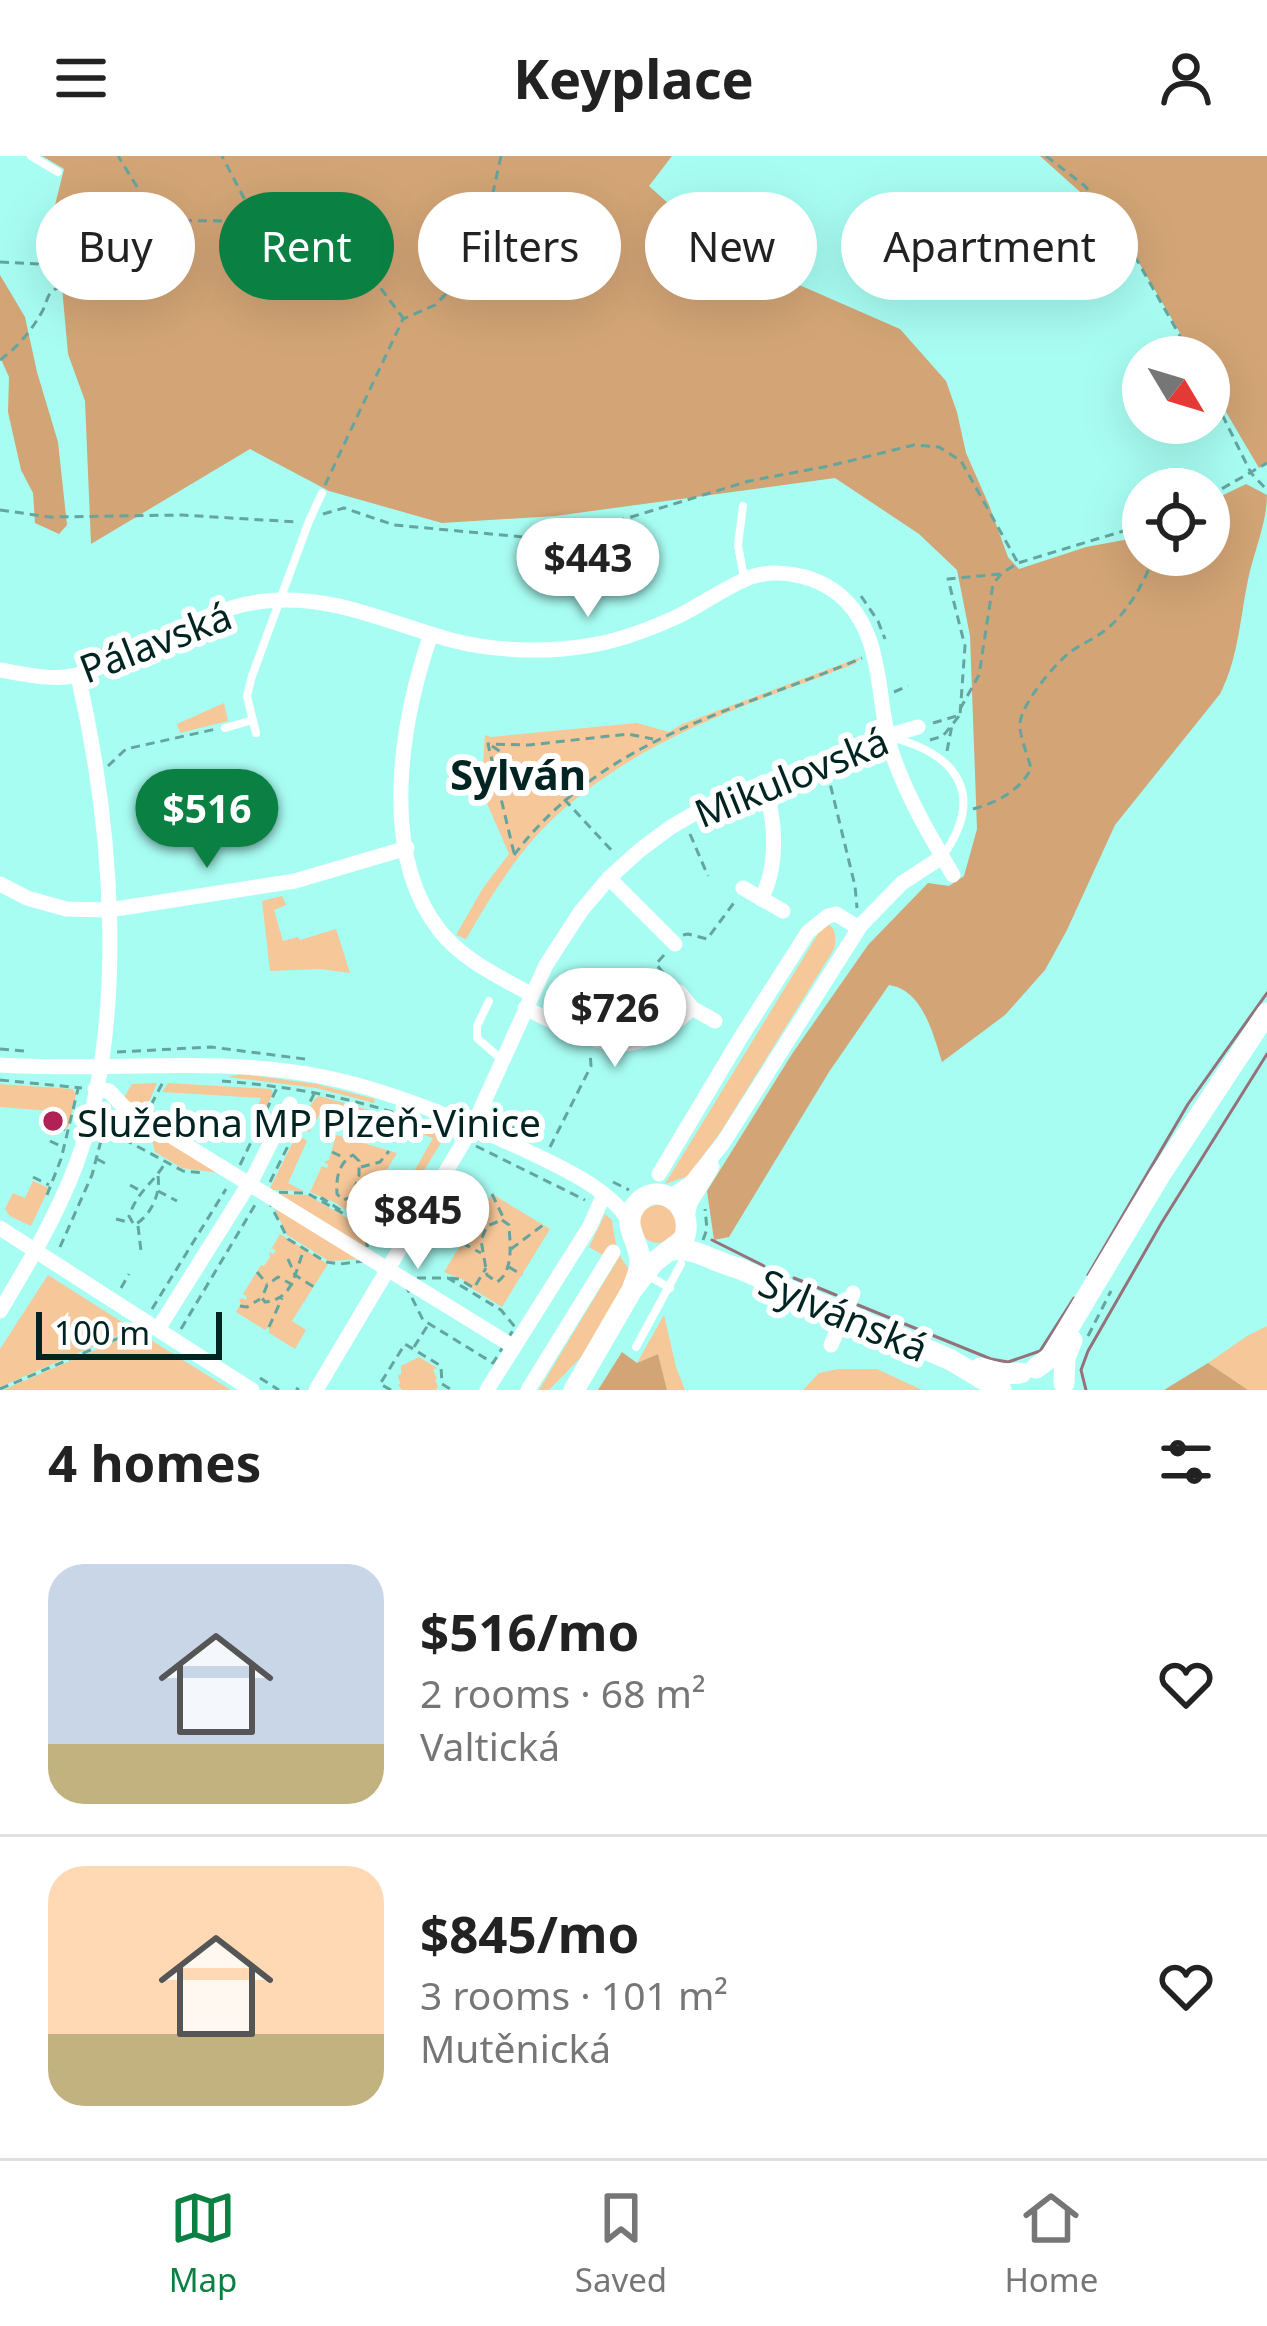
<!DOCTYPE html>
<html lang="en">
<head>
<meta charset="utf-8">
<style>
  :root { --surface:#fff; --page:#f2f2f2; --text:#222; --muted:#767676; --line:#e0e0e0; --accent:#0b8043 }
  body { margin:0; font-family:"Noto Sans",sans-serif; background:var(--page); color:var(--text); height:100vh; display:flex; flex-direction:column; font-size:45px; white-space:nowrap }
  * { box-sizing:border-box; margin:0 }
  p { font-size:39px; color:var(--muted) }
  .icon { flex:none; width:66px; height:66px; fill:none; stroke:currentColor; stroke-width:2; stroke-linecap:round; stroke-linejoin:round }
  .map { position:relative; height:1234px; overflow:hidden }
  .sheet { display:flex; flex-direction:column; background:var(--surface); flex:1 }
  .sheet>* { flex:none }
  .banner { position:absolute; left:36px; top:36px; width:1197px; height:108px; display:flex; gap:24px }
  .needle { width:78px; rotate:128deg }
  .tools { position:absolute; left:1122px; top:180px; display:grid; gap:24px }
  .tools a { display:grid; place-items:center; width:108px; height:108px; border-radius:50%; background:var(--surface); box-shadow:0 12px 48px #0002; font-size:60px }
  .scale { position:absolute; left:36px; bottom:30px; width:186px; box-sizing:border-box; padding-left:12px; border:6px solid #002421; border-top:0; font-size:33px; line-height:42px; white-space:nowrap; color:#002421; -webkit-text-stroke:9px #fff; paint-order:stroke }
  .price { position:absolute; translate:-50% -102px; padding:0 27px; border-radius:42px; background:#fff; color:#222; font-size:39px; line-height:78px; filter:drop-shadow(0 3px 6px #0008) }
  .price::after { content:''; position:absolute; left:50%; top:72px; width:36px; height:27px; margin-left:-18px; background:inherit; clip-path:polygon(0 0,100% 0,50% 100%) }
  .price.current { background:var(--accent); color:#fff }
  ul { padding:0; list-style:none }
  li { display:flex; align-items:center; gap:36px; height:300px; padding:0 48px }
  li+li { border-top:3px solid var(--line) }
  li span { display:grid; place-items:center; flex:none; width:336px; height:240px; border-radius:36px; color:#555 }
  li>.icon { margin-inline-start:auto }
  span .icon { width:144px; height:144px; fill:#fffc; stroke-width:1 }
  li b { font-size:51px }
  h2 { display:flex; justify-content:space-between; align-items:center; height:144px; padding:0 48px; font-size:51px }
  .tag { padding:0 42px; border-radius:54px; background:var(--surface); box-shadow:0 12px 48px #0002; font-size:42px; line-height:108px }
  .tag.current { background:var(--accent); color:#fff }
  header { display:flex; justify-content:space-between; align-items:center; height:156px; padding:0 48px; background:var(--surface); font-size:54px; font-weight:700 }
  .dock { display:flex; justify-content:space-around; align-items:center; height:168px; border-top:3px solid var(--line); background:var(--surface); font-size:33px; color:var(--muted) }
  .dock a { display:grid; justify-items:center; gap:6px }
  .dock .current { color:var(--accent) }
  .map>svg:first-child { display:block }
</style>
</head>
<body>
<header><svg class="icon" aria-label="menu" viewBox="0 0 24 24"><path d="M4 6h16M4 12h16M4 18h16"/></svg>Keyplace<svg class="icon" aria-label="person" viewBox="0 0 24 24"><circle cx="12" cy="8" r="4"/><path d="M4 21q1-7 8-7t8 7"/></svg></header>
<div class="map">
<svg width="1267" height="1234" viewBox="0 0 1267 1234">
  <rect width="100%" height="100%" fill="#a8fdf3"/>
  <!-- green -->
  <g fill="#f6c798">
    <path d="M861,501L855,508C752,547 651,578 566,651C523,687 493,736 466,783L456,779L483,732L509,698L486,645L482,625L485,579L491,581L637,567L669,576L682,568Z"/>
    <polygon points="224,547 228,565 180,577 177,568"/>
    <polygon points="282,740 286,749 274,754 283,785 298,781 300,784 336,773 350,817 320,813 270,815 262,745"/>
    <path d="M827,768C837,772 836,784 834,793L720,977L688,1020L665,1028L821,773Z"/>
    <polygon points="242,918 316,928 375,943 374,947 316,932 227,921"/>
    <polygon points="157,927 144,957 122,945 132,928"/>
    <polygon points="168,927 271,933 273,937 263,958 256,955 261,942 162,936"/>
    <polygon points="0,928 73,933 76,939 69,970 66,973 58,969 63,956 0,951"/>
    <polygon points="319,940 383,958 441,978 444,982 419,1022 419,1016 415,1014 433,982 370,961 324,951 309,976 305,974 308,969 302,966 314,944"/>
    <polygon points="149,972 159,978 156,985 160,987 164,981 226,1018 182,1012 155,996"/>
    <polygon points="297,978 307,985 288,1027 304,1035 273,1034 270,1032"/>
    <polygon points="336,979 397,997 357,1062 336,1047 310,1036 322,1010 327,1012 328,1008 324,1006 329,1004"/>
    <polygon points="33,1025 49,1032 31,1070 10,1060 5,1053 13,1037 25,1042"/>
    <polygon points="277,1038 307,1039 358,1068 368,1096"/>
    <polygon points="492,1038 550,1073 502,1151 463,1127 464,1124 444,1116"/>
    <polygon points="272,1047 364,1103 329,1105 287,1079"/>
    <circle cx="658" cy="1068" r="19"/>
    <path d="M605,1058L612,1064C614,1081 618,1105 632,1115L583,1199L549,1234H539L619,1101L603,1099L589,1091Z"/>
    <polygon points="280,1078 328,1108 292,1165 306,1174 295,1193 269,1177 269,1171 265,1174 236,1156 241,1147 239,1145 241,1142 246,1144 247,1141 243,1138 261,1109 264,1110 270,1101 269,1096 273,1098 276,1095 272,1092"/>
    <polygon points="48,1119 133,1173 0,1231 0,1193"/>
    <polygon points="664,1159 676,1211 685,1234 667,1234 658,1198 637,1207"/>
    <polygon points="1267,1170 1267,1234 1248,1234 1208,1207 1247,1180"/>
    <polygon points="138,1176 231,1234 3,1234 137,1176"/>
    <polygon points="419,1201 437,1212 433,1214 437,1223 435,1224 438,1230 436,1234 402,1234 398,1229 400,1228 398,1219 401,1218 401,1210"/>
    <polygon points="838,1213 877,1213 922,1234 803,1234 819,1217"/>
  </g>
  <!-- forest -->
  <g fill="#d3a576">
    <path d="M42,0H672L649,30L721,95L900,173L946,225L957,256L966,297L989,349L1008,401L1019,413L1086,391L1124,384L1143,376V399H1209V346L1246,328L1267,339C1267,364 1256,391 1250,415C1240,457 1240,499 1220,538L1115,669L1067,774L1045,814L1005,859L942,906C933,878 923,834 889,829L829,916L729,1081L714,1084L707,1035L792,898L868,789L928,727L949,730L964,720L977,673L970,480L957,414L919,378L835,322L555,360L442,367L329,335L250,293L91,388L85,245L68,198L60,109L45,89L64,13Z"/>
    <polygon points="1040,0 1267,0 1267,307 1259,312 1209,227 1209,201 1194,201 1117,69"/>
    <polygon points="0,119 25,161 37,216 58,286 67,369 59,378 35,367 33,337 21,314 8,256 9,221 0,201"/>
    <polygon points="622,1196 637,1207 658,1198 667,1234 598,1234"/>
    <polygon points="1208,1207 1248,1234 1164,1234"/>
  </g>
  <g fill="none" stroke-linecap="round" stroke-linejoin="round">
    <!-- stream -->
    <g stroke="#957179" stroke-width="3">
      <polyline points="712,1084 764,1110"/>
      <polyline points="1088,1119 1188,948 1267,837"/>
      <polyline points="794,1122 836,1139"/>
      <polyline points="858,1149 991,1203 1008,1206 1040,1195 1074,1142"/>
      <polyline points="1086,1234 1081,1214 1088,1195 1162,1066 1267,898"/>
    </g>
    <!-- path -->
    <g stroke="#64a59e" stroke-width="3" stroke-dasharray="9 6" stroke-linecap="butt">
      <polyline points="1046,0 1085,30 1117,69 1192,201"/>
      <polyline points="241,59 279,59 294,63 364,115 379,130 403,162"/>
      <polyline points="153,64 222,65 239,60 245,44 222,0"/>
      <polyline points="0,106 38,108 60,129"/>
      <path d="M0,204C18,191 32,174 43,154C46,148 47,141 51,136C57,130 70,129 78,128C127,120 133,107 151,64L139,34L118,0"/>
      <polyline points="1209,232 1251,317 1267,334"/>
      <polyline points="325,329 403,163 435,149 452,132 468,87 492,41 501,0"/>
      <polyline points="1209,340 1267,307"/>
      <polyline points="0,354 50,361 182,359 297,366"/>
      <polyline points="323,358 344,352 394,369 556,384 749,325 829,310 914,289 939,291 961,305 1018,407"/>
      <polyline points="861,440 878,465 885,483"/>
      <polyline points="894,536 908,530"/>
      <polyline points="960,553 979,519 993,428 1002,417 1018,407 1143,369"/>
      <polyline points="933,567 960,559 965,490 948,423 1000,418"/>
      <polyline points="930,584 943,580 959,560"/>
      <polyline points="492,590 551,629 614,697"/>
      <polyline points="947,595 952,569"/>
      <polyline points="108,610 126,593 216,573"/>
      <polyline points="827,615 855,730 857,752"/>
      <path d="M973,653C998,646 1019,635 1031,613C1028,599 1019,580 1020,567C1022,547 1054,509 1069,497C1082,487 1097,482 1109,471C1129,454 1146,424 1154,399"/>
      <polyline points="690,678 708,720"/>
      <polyline points="514,697 488,588 529,589 628,578 653,583"/>
      <path d="M514,699C604,581 734,556 862,502"/>
      <polyline points="683,779 688,778 707,783 736,744"/>
      <polyline points="664,799 656,808 669,824"/>
      <polyline points="0,893 24,895"/>
      <polyline points="117,896 211,891 305,903"/>
      <polyline points="0,924 82,932"/>
      <path d="M222,925C300,931 378,946 451,978"/>
      <polyline points="151,949 163,926"/>
      <polyline points="493,962 527,979"/>
      <polyline points="128,968 105,973 183,1015 205,1017"/>
      <polyline points="57,970 67,975"/>
      <polyline points="50,985 63,991"/>
      <polyline points="476,990 585,1044"/>
      <polyline points="550,991 591,910 590,896"/>
      <polyline points="332,996 345,1002"/>
      <path d="M353,999L359,1005V1019L352,1041L343,1044L337,1038C336,1023 338,1007 353,999Z"/>
      <polyline points="97,1003 110,1010"/>
      <polyline points="240,1009 277,932"/>
      <polyline points="361,1011 380,1006 389,995"/>
      <path d="M158,1020C161,1038 150,1061 134,1069L129,1060C138,1034 153,1028 165,1007"/>
      <polyline points="33,1021 49,1029"/>
      <polyline points="270,1026 314,938"/>
      <polyline points="361,1026 376,1030"/>
      <polyline points="613,1026 629,1034"/>
      <polyline points="130,1029 139,1034"/>
      <polyline points="158,1035 177,1045"/>
      <polygon points="264,1036 307,1037 360,1067 372,1104 340,1108 326,1106 288,1083"/>
      <polyline points="492,1038 504,1063"/>
      <polyline points="47,1039 61,1003 78,933"/>
      <polyline points="321,1044 322,1042 345,1057"/>
      <polyline points="116,1063 128,1066"/>
      <path d="M502,1064L509,1069C510,1088 514,1115 497,1126L487,1119L481,1084L487,1070Z"/>
      <polyline points="138,1070 141,1095"/>
      <polyline points="703,1084 707,1073 705,1053"/>
      <polyline points="462,1087 481,1097"/>
      <polyline points="60,1091 92,1019 109,954"/>
      <polyline points="511,1093 543,1069"/>
      <polyline points="288,1103 295,1119 314,1131"/>
      <polyline points="509,1111 522,1119"/>
      <polyline points="257,1116 267,1128"/>
      <polygon points="402,1122 448,1122 501,1154 515,1171 493,1207 423,1164"/>
      <polyline points="450,1122 459,1123 474,1132 486,1112"/>
      <path d="M293,1129L278,1121L267,1129L262,1142L265,1146C294,1143 294,1117 304,1094"/>
      <polyline points="121,1132 129,1118"/>
      <polyline points="240,1150 247,1151 260,1143"/>
      <polyline points="152,1153 226,1033"/>
      <polyline points="269,1171 282,1142"/>
      <polyline points="181,1173 255,1049"/>
      <polyline points="1088,1180 1111,1135"/>
      <polyline points="414,1191 428,1169"/>
      <polyline points="260,1222 279,1234"/>
      <polyline points="296,1232 299,1234"/>
      <polyline points="0,1233 135,1175"/>
      <polyline points="391,1234 380,1228 405,1188 441,1210 442,1228 452,1234"/>
    </g>
    <!-- lane -->
    <g stroke="#fff" stroke-width="8">
      <polyline points="31,0 58,16"/>
      <polyline points="743,350 738,389 744,422"/>
      <polyline points="225,572 253,564"/>
      <polyline points="256,577 247,540 252,520 309,365 322,337"/>
      <path d="M894,582C960,600 985,641 942,701"/>
      <polyline points="489,845 477,870 477,882 501,903"/>
      <polyline points="645,1118 670,1132"/>
      <polyline points="636,1191 681,1108"/>
    </g>
    <!-- street -->
    <g stroke="#fff" stroke-width="15">
      <path d="M431,478C401,565 378,697 440,775C463,804 500,821 532,839"/>
      <path d="M0,514C25,518 55,526 81,518C143,499 200,451 266,445C332,438 388,467 451,484C493,495 543,497 586,490C615,486 645,475 672,463C697,452 719,435 744,424C776,409 821,420 845,444C885,483 876,548 892,597C907,641 930,680 953,719"/>
      <polyline points="609,722 675,788"/>
      <polyline points="0,728 27,742 66,753 109,754 295,725 407,692"/>
      <polyline points="743,732 783,755"/>
      <path d="M761,743C779,709 776,662 763,626"/>
      <polyline points="679,836 692,852 715,865"/>
      <path d="M525,852C594,885 628,913 692,852"/>
      <path d="M0,909C105,916 215,900 319,920C391,934 459,964 525,994C559,1010 610,1033 629,1065"/>
      <polyline points="95,933 109,935 124,951 514,1191"/>
      <polyline points="659,1018 741,881 808,776 828,760 836,758 859,772"/>
      <polyline points="670,1041 691,1027 723,987 861,769 902,727 942,701"/>
      <polyline points="687,1061 690,1047 712,1011"/>
      <polyline points="0,1072 252,1234"/>
      <path d="M0,1155C29,1107 56,1061 76,1009C129,863 112,668 78,520"/>
      <polyline points="158,1173 254,1020 290,948"/>
      <polyline points="831,1189 853,1137"/>
      <polyline points="316,1234 473,970 546,809 581,755 609,722 640,694 671,671 714,646 887,580 918,571"/>
      <polyline points="487,1234 590,1070 604,1038"/>
      <polyline points="528,1234 613,1096"/>
    </g>
    <!-- secondary -->
    <g stroke="#fff" stroke-width="21">
      <path d="M673,1094C695,1091 716,1107 738,1112L951,1204L1001,1234"/>
      <polyline points="980,1212 1002,1218 1021,1217"/>
      <polyline points="1036,1212 1051,1201 1160,1019 1267,857"/>
      <polyline points="1064,1227 1065,1202 1072,1184"/>
      <path d="M574,1234L632,1134L654,1106L684,1083C696,1049 657,1021 635,1050C621,1070 640,1085 640,1106C640,1115 635,1125 632,1134"/>
    </g>
  </g>
  <!-- markers -->
  <circle fill="#b12153" stroke="#fff" stroke-width="4.5" cx="53" cy="965" r="12"/>
  <g text-anchor="middle" dominant-baseline="central" stroke-width="12" stroke-linejoin="round" paint-order="stroke">
    <!-- street labels -->
    <g font-size="39" fill="#002421" stroke="#fff">
      <text transform="translate(155 485) rotate(-21)">Pálavská</text>
      <text transform="translate(791 620) rotate(-22)">Mikulovská</text>
      <text transform="translate(844 1158) rotate(23)">Sylvánská</text>
    </g>
    <!-- poi labels -->
    <g font-size="39" fill="#002421" stroke="#fff" text-anchor="start">
      <text x="77" y="965">Služebna MP Plzeň-Vinice</text>
    </g>
    <!-- neighbourhood labels -->
    <g font-size="42" font-weight="bold" fill="#002421" stroke="#fff">
      <text x="518" y="617">Sylván</text>
    </g>
  </g>
</svg>
<div class="tools">
<a><svg class="needle" viewBox="-14 -14 28 28"><path d="M0-13l5 13h-10z" fill="#e53935"/><path d="M0 13l5-13h-10z" fill="#767676"/></svg></a>
<a><svg class="icon" aria-label="locate" viewBox="0 0 24 24"><circle cx="12" cy="12" r="6"/><path d="M12 2v4M12 18v4M2 12h4M18 12h4"/></svg></a>
</div>
<div class="scale">100 m</div>
<b class="price" style="left:588px;top:464px">$443</b>
<b class="price current" style="left:207px;top:715px">$516</b>
<b class="price" style="left:615px;top:914px">$726</b>
<b class="price" style="left:418px;top:1116px">$845</b>
<div class="banner">
<a class="tag">Buy</a>
<a class="tag current">Rent</a>
<a class="tag">Filters</a>
<a class="tag">New</a>
<a class="tag">Apartment</a>
</div>
</div>
<section class="sheet">
<h2>4 homes<svg class="icon" aria-label="filters" viewBox="0 0 24 24"><path d="M4 7h16M4 17h16"/><circle cx="9" cy="7" r="2"/><circle cx="15" cy="17" r="2"/></svg></h2>
<ul>
<li><span style="background:linear-gradient(#c9d6e8 75%,#c2b280 0)"><svg class="icon" aria-label="home" viewBox="0 0 24 24"><path d="M3 11l9-7 9 7M6 9v11h12V9"/></svg></span><div><b>$516/mo</b><p>2 rooms · 68 m²</p><p>Valtická</p></div><svg class="icon" aria-label="heart" viewBox="0 0 24 24"><path d="M12 20l-8-8c-3-5 5-10 8-4 3-6 11-1 8 4z"/></svg></li>
<li><span style="background:linear-gradient(#ffd9b3 70%,#c2b280 0)"><svg class="icon" aria-label="home" viewBox="0 0 24 24"><path d="M3 11l9-7 9 7M6 9v11h12V9"/></svg></span><div><b>$845/mo</b><p>3 rooms · 101 m²</p><p>Mutěnická</p></div><svg class="icon" aria-label="heart" viewBox="0 0 24 24"><path d="M12 20l-8-8c-3-5 5-10 8-4 3-6 11-1 8 4z"/></svg></li>
</ul>
</section>
<nav class="dock">
<a class="current"><svg class="icon" aria-label="map" viewBox="0 0 24 24"><path d="M3 6l6-2 6 2 6-2v14l-6 2-6-2-6 2zM9 4v14M15 6v14"/></svg>Map</a>
<a><svg class="icon" aria-label="saved" viewBox="0 0 24 24"><path d="M7 4h10v16l-5-4-5 4z"/></svg>Saved</a>
<a><svg class="icon" aria-label="home" viewBox="0 0 24 24"><path d="M3 11l9-7 9 7M6 9v11h12V9"/></svg>Home</a>
</nav>
</body>
</html>
